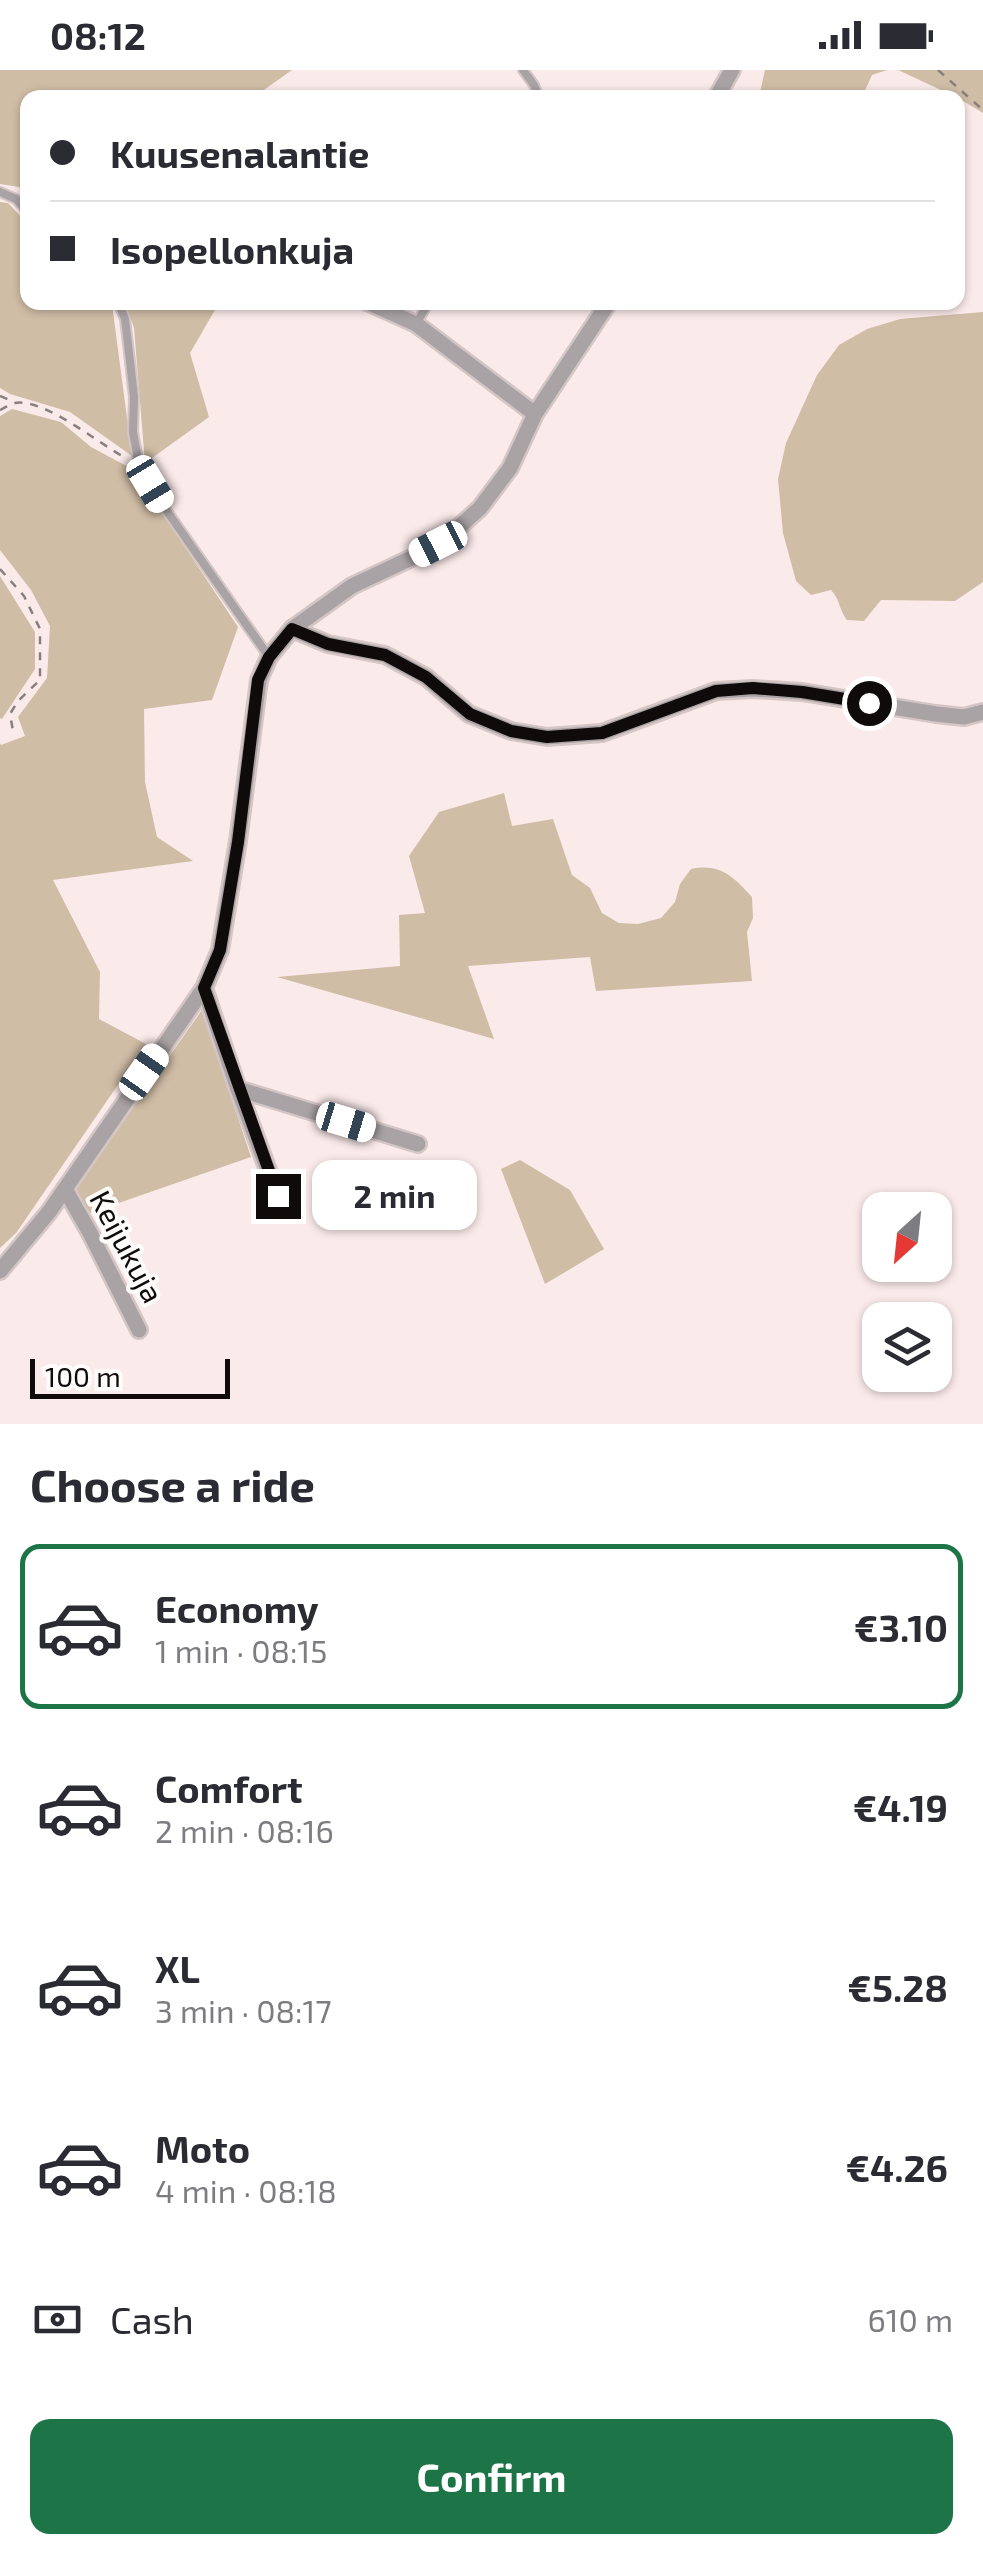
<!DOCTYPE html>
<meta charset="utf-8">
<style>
:root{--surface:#fff;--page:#f2f2f3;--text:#2b2b33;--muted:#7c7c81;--line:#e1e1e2;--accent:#1c7447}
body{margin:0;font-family:"Exo 2",sans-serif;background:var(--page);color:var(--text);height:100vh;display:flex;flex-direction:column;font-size:38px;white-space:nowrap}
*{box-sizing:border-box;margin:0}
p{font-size:32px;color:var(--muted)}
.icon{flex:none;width:55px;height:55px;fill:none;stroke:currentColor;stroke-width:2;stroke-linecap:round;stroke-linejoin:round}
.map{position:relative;height:1354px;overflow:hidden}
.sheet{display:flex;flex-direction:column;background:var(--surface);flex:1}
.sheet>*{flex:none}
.hud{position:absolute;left:20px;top:20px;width:945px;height:220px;border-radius:20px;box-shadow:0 2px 8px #0004;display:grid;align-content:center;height:220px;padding:0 30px;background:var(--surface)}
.needle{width:65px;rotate:207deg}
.fabs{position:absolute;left:862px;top:1122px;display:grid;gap:20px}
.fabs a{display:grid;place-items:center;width:90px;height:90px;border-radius:20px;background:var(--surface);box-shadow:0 2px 8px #0004;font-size:50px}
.scale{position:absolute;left:30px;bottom:25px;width:200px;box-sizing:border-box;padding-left:10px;border:5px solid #100b0b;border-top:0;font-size:28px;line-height:35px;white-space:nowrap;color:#100b0b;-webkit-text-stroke:8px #fefbfb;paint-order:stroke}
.end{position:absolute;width:45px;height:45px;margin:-22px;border:12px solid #100b0b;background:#fff;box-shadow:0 0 0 5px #fff}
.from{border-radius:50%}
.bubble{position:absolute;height:70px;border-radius:20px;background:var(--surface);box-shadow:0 2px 8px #0004;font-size:32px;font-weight:700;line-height:70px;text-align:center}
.car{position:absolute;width:30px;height:60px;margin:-30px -15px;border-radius:12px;box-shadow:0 0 8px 2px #0007;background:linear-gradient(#fff 24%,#345 0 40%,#fff 0 76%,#345 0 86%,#fff 0)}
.hud b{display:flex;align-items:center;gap:35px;height:95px;font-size:38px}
.hud b+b{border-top:2px solid var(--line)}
.hud i{width:25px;height:25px;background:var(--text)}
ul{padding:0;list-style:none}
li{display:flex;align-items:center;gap:30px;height:165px;margin:0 20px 15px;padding:0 10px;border:5px solid transparent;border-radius:20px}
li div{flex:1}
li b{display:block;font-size:38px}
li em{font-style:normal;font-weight:700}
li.selected{border-color:var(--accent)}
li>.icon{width:90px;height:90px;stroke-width:1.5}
h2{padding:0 30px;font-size:45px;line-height:120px}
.pay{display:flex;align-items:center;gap:25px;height:110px;padding:0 30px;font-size:38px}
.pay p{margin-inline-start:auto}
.button{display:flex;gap:20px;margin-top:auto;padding:20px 30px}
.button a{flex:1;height:115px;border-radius:20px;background:var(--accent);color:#fff;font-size:40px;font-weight:700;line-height:115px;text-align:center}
.status{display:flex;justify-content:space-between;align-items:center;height:70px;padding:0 50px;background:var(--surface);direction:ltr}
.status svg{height:28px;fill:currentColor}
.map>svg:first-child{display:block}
.green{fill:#d0bda6}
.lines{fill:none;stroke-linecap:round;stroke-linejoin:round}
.lane-casing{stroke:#d5c6c6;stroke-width:12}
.street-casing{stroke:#d5c6c6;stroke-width:20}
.path{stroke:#8a7f7f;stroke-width:2.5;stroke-dasharray:8 8;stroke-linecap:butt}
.lane{stroke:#aaa3a6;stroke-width:8}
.street{stroke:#aaa3a6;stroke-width:15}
.route{stroke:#100b0b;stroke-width:12}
.labels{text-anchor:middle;stroke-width:8;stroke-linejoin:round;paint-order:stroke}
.street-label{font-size:30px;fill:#100b0b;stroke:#fefbfb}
</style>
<div class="status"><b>08:12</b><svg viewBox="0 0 49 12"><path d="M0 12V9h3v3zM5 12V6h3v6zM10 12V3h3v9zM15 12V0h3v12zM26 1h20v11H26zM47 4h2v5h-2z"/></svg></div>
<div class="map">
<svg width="983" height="1354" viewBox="0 0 983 1354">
<rect width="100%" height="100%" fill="#fbeaea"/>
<!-- green -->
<g class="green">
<path d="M 0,0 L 292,0 L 254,27 L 28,28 L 27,126 L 19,117 L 0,114 Z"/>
<path d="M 765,0 L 887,0 L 872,5 L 862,27 L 759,27 Z"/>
<path d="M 898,0 L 983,0 L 983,43 L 958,28 Z"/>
<path d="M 0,132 L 8,133 L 27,153 L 28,232 L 112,234 L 132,386 L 70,342 L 10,324 L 0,318 Z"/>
<path d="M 125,233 L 219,233 L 190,283 L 209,347 L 145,393 L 134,258 Z"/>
<path d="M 983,242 L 983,512 L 955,531 L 881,530 L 864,551 L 847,550 C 839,540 840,529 831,520 L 811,525 L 796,511 L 783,463 L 778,409 L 786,373 L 817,305 L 839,275 L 867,259 L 900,249 Z"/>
<path d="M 12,339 L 61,352 L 91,377 L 134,400 L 238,557 L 212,630 L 144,639 L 145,712 L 157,767 L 193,791 L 53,810 L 100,902 L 99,949 L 146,974 L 16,1163 L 0,1178 L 0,673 L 1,675 L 25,666 L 18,647 L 47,608 L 50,556 L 31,520 L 0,480 L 0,346 Z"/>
<path d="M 0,506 L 35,562 L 35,599 L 2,649 L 0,648 Z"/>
<path d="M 504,723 L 512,756 L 553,749 L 572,805 L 590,818 L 602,843 L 619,853 L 638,854 L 661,848 L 675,832 L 680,814 L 691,799 C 720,793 733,806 752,827 L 753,848 L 747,862 L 752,911 L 596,921 L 590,887 L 468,896 L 494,969 L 277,907 L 400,896 L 399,845 L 425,843 L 409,786 L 439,742 Z"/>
<path d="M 202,940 L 251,1087 L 90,1143 L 75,1120 Z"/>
<path d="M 520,1090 L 570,1120 L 604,1179 L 545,1214 L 501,1099 Z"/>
</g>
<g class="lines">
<!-- lane casing -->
<g class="lane-casing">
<g id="lane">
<path d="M 523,0 L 534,15 L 539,28"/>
<path d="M 0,122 L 16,129 L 28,142"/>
<path d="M 118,232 L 125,249 L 128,274 L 134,327 L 133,362 L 139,395 L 162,434 L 269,587"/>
<path d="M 416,254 L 429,232"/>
</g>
</g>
<!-- street casing -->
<g class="street-casing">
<g id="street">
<path d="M 716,28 L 732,0"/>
<path d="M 367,232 L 416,254 L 535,344"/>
<path d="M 292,559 L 352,516 L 439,475 L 480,438 L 510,398 L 535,344 L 609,232"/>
<path d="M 204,918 L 238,1019 L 418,1074"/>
<path d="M 238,1019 L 278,1127"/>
<path d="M 65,1119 L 90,1163 L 139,1260"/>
<path d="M 0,1201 L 49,1142 L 204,918 L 220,880 L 238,771 L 259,610 L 269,587 L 292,559 L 328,574 L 385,585 L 426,607 L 469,644 L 511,661 L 547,667 L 602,663 L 716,621 L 753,619 L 802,622 L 936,644 L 964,647 L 983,642"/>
</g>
</g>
<!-- path -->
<g class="path">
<path d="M 938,0 L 983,40"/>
<path d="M 0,326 L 14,332"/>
<path d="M 0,340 C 5,338 9,334 15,333 C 44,328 98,373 124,387"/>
<path d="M 0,499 L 24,526 L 40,559 L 40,610 L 18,631 L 10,644 L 13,661"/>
</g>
<!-- lane -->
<use href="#lane" class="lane"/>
<!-- street -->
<use href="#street" class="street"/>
</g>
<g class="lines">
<!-- route -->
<path class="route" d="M 278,1126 L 204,918 L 220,880 L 238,772 L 258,610 L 269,587 L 292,559 L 328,574 L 385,585 L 426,607 L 470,644 L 511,661 L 547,667 L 602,663 L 716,621 L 753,618 L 802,622 L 869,633"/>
</g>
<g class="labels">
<!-- street labels -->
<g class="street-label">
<text transform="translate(126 1177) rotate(62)" y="10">Keijukuja</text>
</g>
</g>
</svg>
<div class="fabs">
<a><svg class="needle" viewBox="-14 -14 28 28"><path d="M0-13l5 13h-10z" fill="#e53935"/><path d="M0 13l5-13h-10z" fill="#7c7c81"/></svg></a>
<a><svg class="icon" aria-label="layers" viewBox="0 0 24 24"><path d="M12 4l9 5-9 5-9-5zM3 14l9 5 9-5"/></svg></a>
</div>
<div class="scale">100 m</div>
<i class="end from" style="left:869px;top:633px"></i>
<i class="end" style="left:278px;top:1126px"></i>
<div class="bubble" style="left:312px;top:1090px;width:165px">2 min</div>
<i class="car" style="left:150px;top:414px;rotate:149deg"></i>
<i class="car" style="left:438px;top:474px;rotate:243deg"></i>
<i class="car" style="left:144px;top:1002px;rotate:35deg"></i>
<i class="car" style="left:346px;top:1052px;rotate:107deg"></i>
<div class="hud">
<b><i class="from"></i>Kuusenalantie</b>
<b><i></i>Isopellonkuja</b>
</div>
</div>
<section class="sheet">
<h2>Choose a ride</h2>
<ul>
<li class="selected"><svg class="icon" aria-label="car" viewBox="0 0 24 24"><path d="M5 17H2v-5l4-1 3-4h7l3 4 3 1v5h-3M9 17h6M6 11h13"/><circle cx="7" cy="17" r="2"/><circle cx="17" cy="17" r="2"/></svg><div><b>Economy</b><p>1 min · 08:15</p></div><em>€3.10</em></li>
<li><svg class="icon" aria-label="car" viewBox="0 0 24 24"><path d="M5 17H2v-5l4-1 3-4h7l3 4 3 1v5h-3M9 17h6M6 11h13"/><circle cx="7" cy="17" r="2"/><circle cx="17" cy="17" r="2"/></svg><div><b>Comfort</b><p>2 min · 08:16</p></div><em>€4.19</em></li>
<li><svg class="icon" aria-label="car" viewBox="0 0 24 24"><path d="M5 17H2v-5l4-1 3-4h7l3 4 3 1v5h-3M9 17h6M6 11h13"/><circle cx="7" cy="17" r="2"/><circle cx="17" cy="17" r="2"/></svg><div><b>XL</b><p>3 min · 08:17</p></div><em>€5.28</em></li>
<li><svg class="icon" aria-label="car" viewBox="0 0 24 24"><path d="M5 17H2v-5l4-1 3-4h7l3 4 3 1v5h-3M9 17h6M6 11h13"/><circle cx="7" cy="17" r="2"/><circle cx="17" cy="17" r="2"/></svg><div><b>Moto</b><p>4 min · 08:18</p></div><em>€4.26</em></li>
</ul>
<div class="pay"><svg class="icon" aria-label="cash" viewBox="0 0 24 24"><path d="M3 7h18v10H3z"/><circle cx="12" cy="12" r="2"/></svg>Cash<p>610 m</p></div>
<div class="button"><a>Confirm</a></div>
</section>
